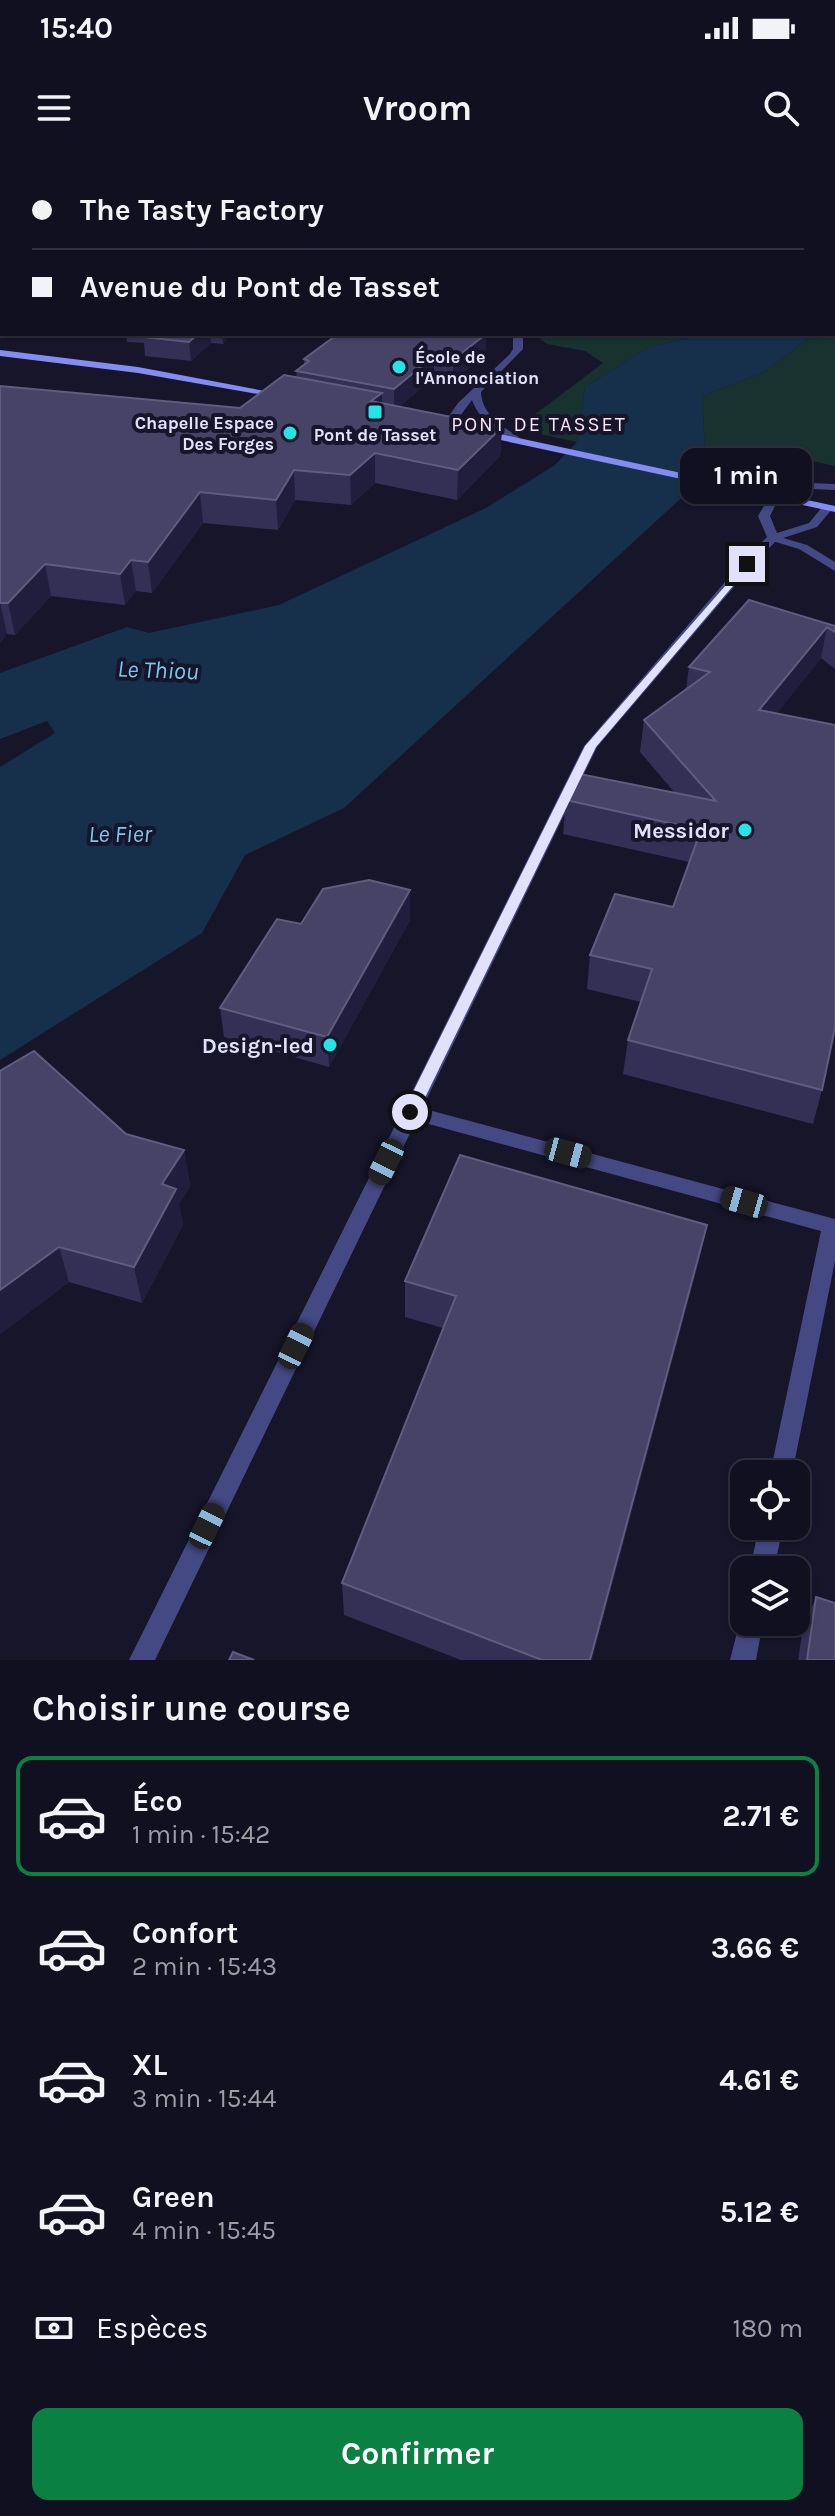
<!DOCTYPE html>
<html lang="fr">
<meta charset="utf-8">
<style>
:root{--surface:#101020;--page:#1e1e2d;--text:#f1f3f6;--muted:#9c9da5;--line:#30303e;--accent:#0b8043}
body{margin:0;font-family:Karla,sans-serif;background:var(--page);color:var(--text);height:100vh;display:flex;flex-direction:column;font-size:30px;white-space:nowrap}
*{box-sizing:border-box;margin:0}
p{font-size:26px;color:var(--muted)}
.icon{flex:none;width:44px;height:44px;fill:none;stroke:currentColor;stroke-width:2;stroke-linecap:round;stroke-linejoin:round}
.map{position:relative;height:1500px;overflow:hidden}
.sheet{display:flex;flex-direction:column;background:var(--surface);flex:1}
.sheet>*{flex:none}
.top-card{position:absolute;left:0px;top:0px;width:836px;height:176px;box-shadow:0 2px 6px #0004,0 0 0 2px var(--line);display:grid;align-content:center;height:176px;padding:0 32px;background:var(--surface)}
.tools{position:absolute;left:730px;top:1300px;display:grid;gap:16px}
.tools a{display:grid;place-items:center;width:80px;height:80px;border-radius:16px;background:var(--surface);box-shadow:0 2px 6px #0004,0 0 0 2px var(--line);font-size:40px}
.end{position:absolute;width:36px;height:36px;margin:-18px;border:10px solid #e1e1fb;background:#111;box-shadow:0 0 0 4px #111}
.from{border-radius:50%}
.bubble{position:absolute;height:56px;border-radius:16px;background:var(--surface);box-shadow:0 2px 6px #0004,0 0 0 2px var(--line);font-size:26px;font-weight:700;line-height:56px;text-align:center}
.car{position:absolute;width:24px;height:48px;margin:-24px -12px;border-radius:10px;box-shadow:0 0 6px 2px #0007;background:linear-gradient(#222 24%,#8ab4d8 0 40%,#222 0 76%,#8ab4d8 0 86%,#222 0)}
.top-card b{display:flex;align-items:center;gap:28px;height:76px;font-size:30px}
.top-card b+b{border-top:2px solid var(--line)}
.top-card i{width:20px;height:20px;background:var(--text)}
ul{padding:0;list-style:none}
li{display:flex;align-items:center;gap:24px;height:120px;margin:0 16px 12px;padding:0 16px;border:4px solid transparent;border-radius:16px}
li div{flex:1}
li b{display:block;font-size:30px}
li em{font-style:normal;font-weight:700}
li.selected{border-color:var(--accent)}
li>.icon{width:72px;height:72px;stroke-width:1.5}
h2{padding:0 32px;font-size:36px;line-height:96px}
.pay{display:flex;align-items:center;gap:20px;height:88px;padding:0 32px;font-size:30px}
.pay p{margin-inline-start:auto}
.action{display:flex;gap:16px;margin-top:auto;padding:16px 32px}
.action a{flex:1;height:92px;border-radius:16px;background:var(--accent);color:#fff;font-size:32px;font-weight:700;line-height:92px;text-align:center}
.status{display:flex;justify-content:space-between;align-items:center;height:56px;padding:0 40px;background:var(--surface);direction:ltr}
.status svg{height:22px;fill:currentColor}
header{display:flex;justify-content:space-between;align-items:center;height:104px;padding:0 32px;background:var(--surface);font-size:36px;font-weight:700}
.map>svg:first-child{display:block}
.green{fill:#18332f}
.water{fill:#16304c}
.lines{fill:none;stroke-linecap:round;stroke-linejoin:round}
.minor{fill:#454983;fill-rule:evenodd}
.tertiary{fill:#454983;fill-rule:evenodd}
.secondary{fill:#838cf0;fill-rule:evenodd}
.wall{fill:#343055}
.shaded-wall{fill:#201d3d}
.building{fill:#474367;stroke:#5f5c7e;stroke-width:2}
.route{fill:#e1e1fb}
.poi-dot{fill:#24e5e4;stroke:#16152a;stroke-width:3}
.labels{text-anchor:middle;stroke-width:8;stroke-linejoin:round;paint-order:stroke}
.far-poi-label{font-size:18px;font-weight:bold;fill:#e1e1fb;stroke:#16152a;text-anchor:start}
.far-neighbourhood-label{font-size:20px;letter-spacing:2px;fill:#fce3f5;stroke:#16152a}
.poi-label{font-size:22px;font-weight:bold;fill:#e1e1fb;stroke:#16152a;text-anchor:end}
.water-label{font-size:24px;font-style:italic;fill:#7bc6ef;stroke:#16152a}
</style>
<div class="status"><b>15:40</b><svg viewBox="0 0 49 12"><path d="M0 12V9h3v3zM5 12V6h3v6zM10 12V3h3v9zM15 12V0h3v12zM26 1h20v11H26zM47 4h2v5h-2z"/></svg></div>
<header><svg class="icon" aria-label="menu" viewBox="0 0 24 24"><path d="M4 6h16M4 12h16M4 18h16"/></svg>Vroom<svg class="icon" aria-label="search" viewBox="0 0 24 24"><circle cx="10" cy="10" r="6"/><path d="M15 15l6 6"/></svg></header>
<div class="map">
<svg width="835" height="1500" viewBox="0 0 835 1500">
<rect width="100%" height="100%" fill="#16152a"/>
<!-- green -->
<g class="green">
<path d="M 835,166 L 835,306 L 803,299 L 706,306 L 702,236 L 764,212 L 815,174 L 834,174 Z"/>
<path d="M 534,174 L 705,174 L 649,187 L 585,227 L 577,282 L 531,272 L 534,255 L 603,203 L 585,191 L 547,184 Z"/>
</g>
<!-- water -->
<path class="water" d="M 705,174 L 815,174 L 764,212 L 702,236 L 706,306 L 691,329 L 344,648 L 245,695 L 202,773 L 0,900 L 0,607 L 55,573 L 47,561 L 0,579 L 0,513 L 127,467 L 149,473 L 279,445 L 486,348 L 555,305 L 577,282 L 585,227 L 649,187 Z"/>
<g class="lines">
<!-- minor -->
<g class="minor">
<rect x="0" y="33" width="2" height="4"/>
<path d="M 2,159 L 2,165 L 0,166 L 0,160 Z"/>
<path d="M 786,322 L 835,324 L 835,330 L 789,328 L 779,338 L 771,338 L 771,334 Z"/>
<path d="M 773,375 L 807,385 L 835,402 L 835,411 L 799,389 L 769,380 L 769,376 Z"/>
<path d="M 410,945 L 835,1059 L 835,1101 L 792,1314 L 770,1314 L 821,1071 L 403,957 L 401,952 L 403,947 Z"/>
<path d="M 759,1366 L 783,1366 L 774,1410 L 750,1410 Z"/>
<path d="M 742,1453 L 744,1462 L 763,1462 L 756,1500 L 730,1500 Z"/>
</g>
<!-- tertiary -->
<g class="tertiary">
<path d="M 513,174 L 523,174 L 523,189 L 481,232 C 482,255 502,266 520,278 L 520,282 C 501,283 478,257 472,240 L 451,268 L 443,268 L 442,266 L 458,243 L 510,194 L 513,189 Z"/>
<path d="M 771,334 L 780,336 L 770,356 L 777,373 L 809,363 L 823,346 L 833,348 L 817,367 L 777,380 L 751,407 L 597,587 L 155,1500 L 129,1500 L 584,586 L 743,401 L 767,377 L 758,356 Z"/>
</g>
<!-- secondary -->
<g class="secondary">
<path d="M 0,190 L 138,207 L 286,235 L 281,238 L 138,213 L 0,196 Z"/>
<path d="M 481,270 L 835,346 L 835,352 L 477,275 L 476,273 Z"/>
</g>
</g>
<!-- wall -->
<g class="wall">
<path d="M 606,0 L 835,0 L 835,14 L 834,2 L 608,2 Z"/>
<path d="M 0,58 L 2,59 L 2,137 L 0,137 Z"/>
<path d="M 126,174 L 230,174 L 223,184 L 211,183 L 191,201 L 145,196 L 144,183 L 127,182 Z"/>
<path d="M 486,174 L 485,195 L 453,221 L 434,217 L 399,247 L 502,267 L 500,296 L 457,340 L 375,323 L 351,345 L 295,340 L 278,370 L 203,363 L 152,433 L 136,431 L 125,445 L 51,436 L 15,475 L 7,474 L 0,483 L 0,226 L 240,248 L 297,218 L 296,211 L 304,205 L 304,199 Z"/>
<path d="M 749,440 L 835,466 L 835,509 L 821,498 L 776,554 L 822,930 L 813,964 L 623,914 L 628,880 L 641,842 L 587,829 L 590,795 L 673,747 L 689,702 L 563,674 L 566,640 L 675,633 L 640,592 L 644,560 L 686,529 L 689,507 Z"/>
<path d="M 410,760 L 329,907 L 224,877 L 220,848 L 301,764 Z"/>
<path d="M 126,974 L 184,990 L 190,1026 L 179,1044 L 183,1065 L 142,1143 L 69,1122 L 0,1174 Z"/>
<path d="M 707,1065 L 699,1100 L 592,1500 L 461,1500 L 344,1455 L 342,1423 L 443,1168 L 405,1157 L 405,1121 Z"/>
<path d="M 816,1437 L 835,1500 L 798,1500 L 803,1468 Z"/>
</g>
<!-- shaded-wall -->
<g class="shaded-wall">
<path d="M 517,0 L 542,0 L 532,2 L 514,2 Z"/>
<path d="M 643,0 L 718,0 L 718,2 L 630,2 Z"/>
<path d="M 198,174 L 210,174 L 211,183 L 191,201 L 189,182 Z"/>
<path d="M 222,174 L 230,174 L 223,184 Z"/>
<path d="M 486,174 L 485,195 L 453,221 L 453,200 Z"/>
<path d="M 434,196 L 434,217 L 394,251 L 394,229 Z"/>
<path d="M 382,233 L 382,261 L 371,241 Z"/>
<path d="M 502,267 L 500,296 L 457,340 L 458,310 Z"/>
<path d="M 375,293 L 375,323 L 351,345 L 350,315 Z"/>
<path d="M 294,310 L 295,340 L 278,370 L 276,340 Z"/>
<path d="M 200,332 L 203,363 L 152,433 L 148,402 Z"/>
<path d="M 131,400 L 136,431 L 125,445 L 120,414 Z"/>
<path d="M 45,404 L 51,436 L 15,475 L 8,443 Z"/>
<path d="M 0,442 L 7,474 L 0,483 Z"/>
<path d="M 827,467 L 821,498 L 753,583 L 759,550 Z"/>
<path d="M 410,730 L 410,760 L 329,907 L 327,877 Z"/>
<path d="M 184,990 L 190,1026 L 179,1044 L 183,1065 L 142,1143 L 134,1107 L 162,1024 Z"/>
<path d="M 707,1065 L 699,1100 L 592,1500 L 590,1500 Z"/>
<path d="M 59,1087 L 69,1122 L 0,1174 L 0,1130 Z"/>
</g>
<!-- building -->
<g class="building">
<path d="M 273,0 L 369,0 L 368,2 L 273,2 Z"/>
<path d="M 436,0 L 517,0 L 514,2 L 438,2 Z"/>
<rect x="0" y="65" width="2" height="32"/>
<rect x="0" y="105" width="2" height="21"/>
<path d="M 146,174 L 198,174 L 189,182 L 143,177 Z"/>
<path d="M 338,174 L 486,174 L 453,200 L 434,196 L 394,229 L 296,211 L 309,201 L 304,199 Z"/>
<path d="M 284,215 L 382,233 L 371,241 L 502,267 L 458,310 L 375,293 L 350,315 L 294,310 L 276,340 L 200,332 L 148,402 L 131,400 L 120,414 L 45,404 L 8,443 L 0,443 L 0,226 L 240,248 Z"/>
<path d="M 749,440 L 835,466 L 835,472 L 827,467 L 759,550 L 835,565 L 835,868 L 822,930 L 628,880 L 652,809 L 590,795 L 615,734 L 673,747 L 701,670 L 566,640 L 569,624 L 575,613 L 716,641 L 644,560 L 710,512 L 689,507 Z"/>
<path d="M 369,720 L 410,730 L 327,877 L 220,848 L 277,759 L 301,764 L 323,729 Z"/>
<path d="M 34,891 L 126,974 L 184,990 L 162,1024 L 176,1029 L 134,1107 L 59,1087 L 0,1130 L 0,911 Z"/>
<path d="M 460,995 L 707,1065 L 590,1500 L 542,1500 L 342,1423 L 456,1136 L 405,1121 Z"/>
<path d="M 816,1437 L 835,1443 L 835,1500 L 807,1500 Z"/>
<path d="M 233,1492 L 254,1500 L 229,1500 Z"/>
</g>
<!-- route -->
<path class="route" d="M 747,401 L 750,406 L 596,587 L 418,952 L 415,956 L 405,956 L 403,952 L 585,586 Z"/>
<!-- markers -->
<g class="poi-dot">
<circle cx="399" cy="207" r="8"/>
<rect x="367" y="244" width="16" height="16" rx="4"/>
<circle cx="290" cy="273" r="8"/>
<circle cx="745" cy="670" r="8"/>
<circle cx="330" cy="885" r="8"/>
</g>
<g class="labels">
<!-- far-poi labels -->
<g class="far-poi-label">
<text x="415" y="203">École de<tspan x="415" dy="21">l'Annonciation</tspan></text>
<text x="274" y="269" text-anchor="end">Chapelle Espace<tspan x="274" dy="21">Des Forges</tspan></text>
<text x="375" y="281" text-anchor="middle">Pont de Tasset</text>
</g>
<!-- far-neighbourhood labels -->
<g class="far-neighbourhood-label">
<text x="539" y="271">PONT DE TASSET</text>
</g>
<!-- poi labels -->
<g class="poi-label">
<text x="729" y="678">Messidor</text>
<text x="314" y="893">Design-led</text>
</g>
<!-- water labels -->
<g class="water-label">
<text transform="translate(158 510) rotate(2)" y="8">Le Thiou</text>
<text x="120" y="682">Le Fier</text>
</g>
</g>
</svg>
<div class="tools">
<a><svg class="icon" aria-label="locate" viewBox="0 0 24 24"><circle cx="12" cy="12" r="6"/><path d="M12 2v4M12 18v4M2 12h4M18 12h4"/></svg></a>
<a><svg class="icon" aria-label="layers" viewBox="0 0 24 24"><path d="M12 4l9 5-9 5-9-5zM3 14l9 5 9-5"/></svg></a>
</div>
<i class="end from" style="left:410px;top:952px"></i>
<i class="end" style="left:747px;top:404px"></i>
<div class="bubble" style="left:680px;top:288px;width:132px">1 min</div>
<i class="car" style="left:568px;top:993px;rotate:105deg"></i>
<i class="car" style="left:386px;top:1002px;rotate:206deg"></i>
<i class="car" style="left:744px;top:1042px;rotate:286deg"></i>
<i class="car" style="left:296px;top:1186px;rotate:26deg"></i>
<i class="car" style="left:207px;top:1366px;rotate:26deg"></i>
<div class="top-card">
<b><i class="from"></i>The Tasty Factory</b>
<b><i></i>Avenue du Pont de Tasset</b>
</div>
</div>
<section class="sheet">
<h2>Choisir une course</h2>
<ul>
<li class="selected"><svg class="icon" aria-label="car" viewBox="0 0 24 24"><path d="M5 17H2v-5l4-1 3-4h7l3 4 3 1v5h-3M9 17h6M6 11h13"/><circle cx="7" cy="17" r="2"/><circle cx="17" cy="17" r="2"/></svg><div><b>Éco</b><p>1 min · 15:42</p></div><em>2.71 €</em></li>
<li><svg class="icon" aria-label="car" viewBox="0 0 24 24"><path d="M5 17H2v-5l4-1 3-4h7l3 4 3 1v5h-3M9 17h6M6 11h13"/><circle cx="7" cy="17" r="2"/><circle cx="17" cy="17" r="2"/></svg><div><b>Confort</b><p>2 min · 15:43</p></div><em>3.66 €</em></li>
<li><svg class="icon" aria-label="car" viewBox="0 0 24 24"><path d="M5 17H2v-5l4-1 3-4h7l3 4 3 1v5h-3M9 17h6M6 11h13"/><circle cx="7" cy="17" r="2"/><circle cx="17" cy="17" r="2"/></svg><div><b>XL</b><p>3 min · 15:44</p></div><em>4.61 €</em></li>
<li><svg class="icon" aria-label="car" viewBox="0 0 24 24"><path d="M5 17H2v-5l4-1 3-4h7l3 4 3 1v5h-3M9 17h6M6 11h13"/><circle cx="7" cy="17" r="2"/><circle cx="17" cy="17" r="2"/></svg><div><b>Green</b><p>4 min · 15:45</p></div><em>5.12 €</em></li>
</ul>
<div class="pay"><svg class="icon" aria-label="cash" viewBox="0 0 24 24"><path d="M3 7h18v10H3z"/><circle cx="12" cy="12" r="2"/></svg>Espèces<p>180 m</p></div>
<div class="action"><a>Confirmer</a></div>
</section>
